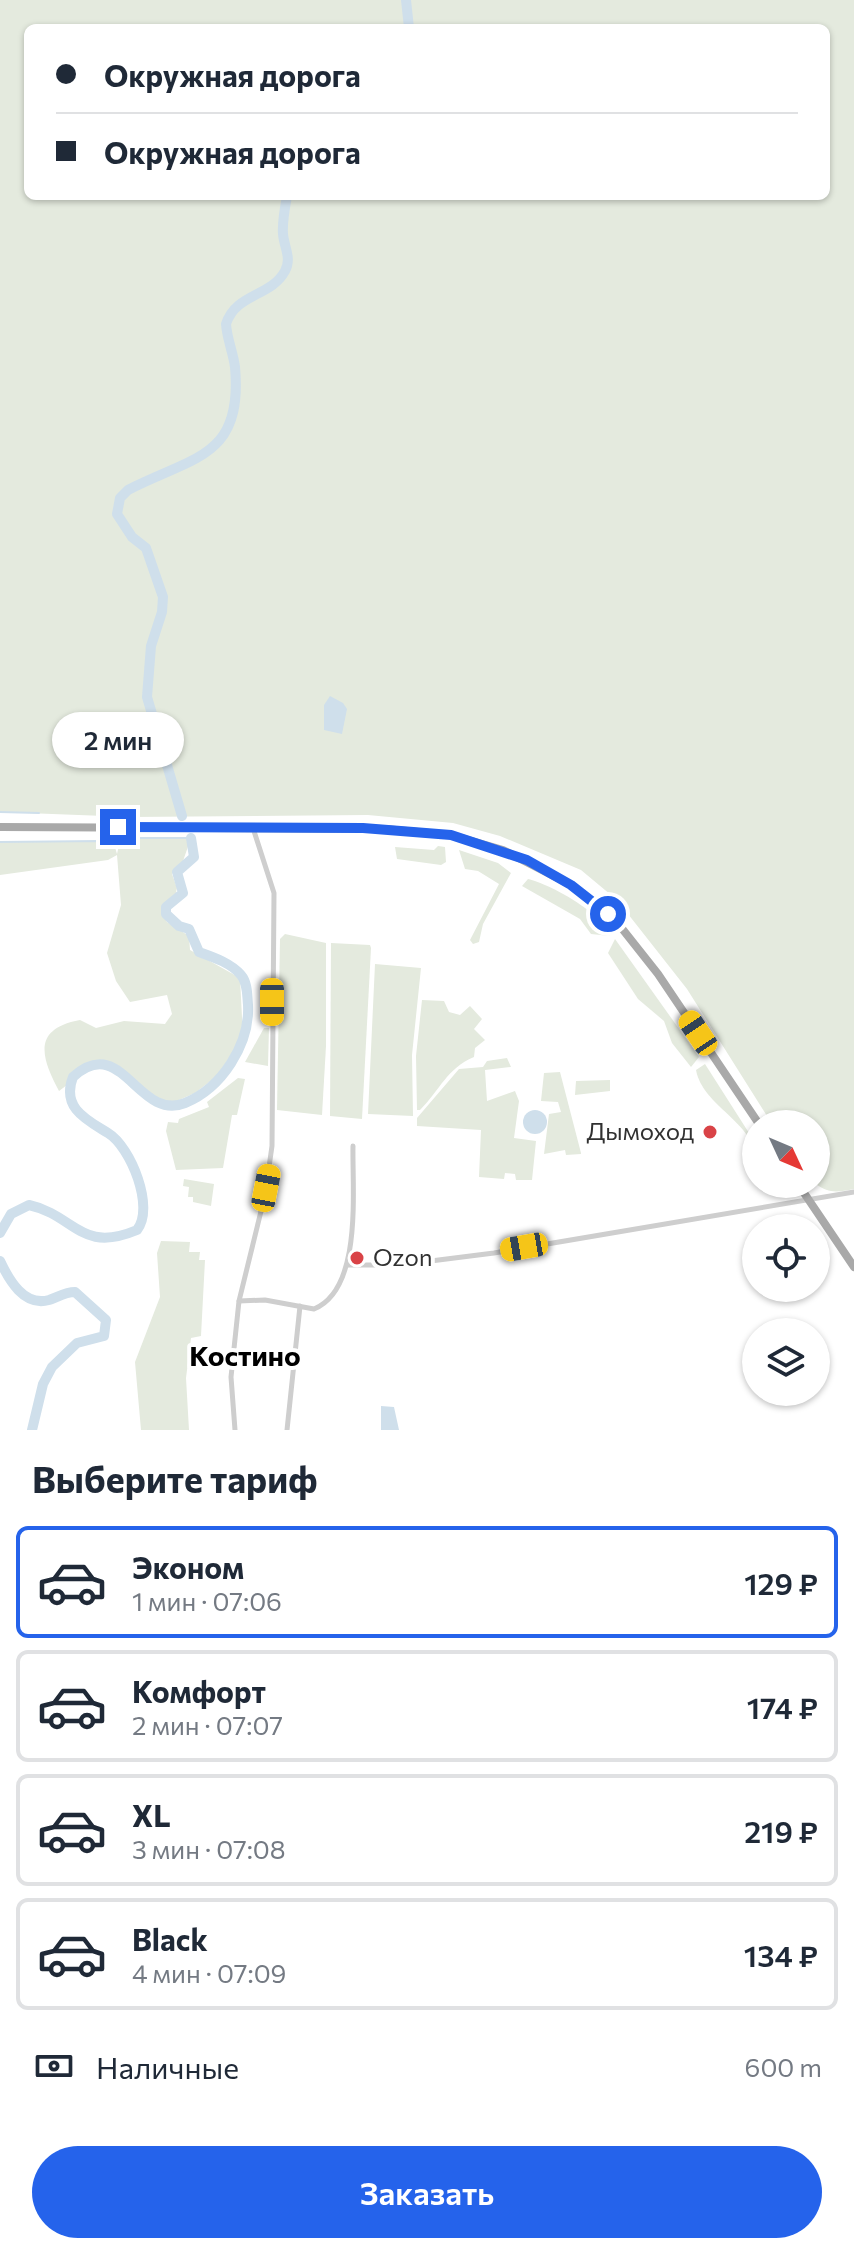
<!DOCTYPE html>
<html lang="ru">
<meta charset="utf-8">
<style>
:root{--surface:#fff;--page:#f2f2f3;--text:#1f2937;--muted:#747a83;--line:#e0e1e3;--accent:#2563eb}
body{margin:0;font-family:Commissioner,sans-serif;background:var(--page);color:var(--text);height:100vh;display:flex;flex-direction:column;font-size:30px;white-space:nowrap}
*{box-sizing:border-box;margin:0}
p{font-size:26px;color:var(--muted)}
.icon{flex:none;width:44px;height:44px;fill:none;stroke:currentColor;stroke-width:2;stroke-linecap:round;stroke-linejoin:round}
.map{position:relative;height:1430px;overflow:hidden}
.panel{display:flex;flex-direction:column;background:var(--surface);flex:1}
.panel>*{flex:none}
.guide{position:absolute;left:24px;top:24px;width:806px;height:176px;border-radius:12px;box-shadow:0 2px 6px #0004;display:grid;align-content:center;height:176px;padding:0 32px;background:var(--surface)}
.needle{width:52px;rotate:134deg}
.tools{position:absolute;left:742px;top:1110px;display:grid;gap:16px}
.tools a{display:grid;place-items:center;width:88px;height:88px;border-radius:50%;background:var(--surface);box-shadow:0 2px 6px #0004;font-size:40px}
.end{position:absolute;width:36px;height:36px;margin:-18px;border:10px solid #2563eb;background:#fff;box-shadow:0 0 0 4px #fff}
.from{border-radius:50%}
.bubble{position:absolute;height:56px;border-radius:28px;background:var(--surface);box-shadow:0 2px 6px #0004;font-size:26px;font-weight:600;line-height:56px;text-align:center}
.car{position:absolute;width:24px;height:48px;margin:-24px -12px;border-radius:10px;box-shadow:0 0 6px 2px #0007;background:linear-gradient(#f5c518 24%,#345 0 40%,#f5c518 0 76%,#345 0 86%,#f5c518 0)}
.guide b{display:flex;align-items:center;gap:28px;height:76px;font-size:30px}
.guide b+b{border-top:2px solid var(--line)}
.guide i{width:20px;height:20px;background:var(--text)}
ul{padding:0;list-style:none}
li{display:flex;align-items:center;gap:24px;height:112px;margin:0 16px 12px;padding:0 16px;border:4px solid var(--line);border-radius:12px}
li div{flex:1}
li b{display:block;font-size:30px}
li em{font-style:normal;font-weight:600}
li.on{border-color:var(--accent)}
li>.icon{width:72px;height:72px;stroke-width:1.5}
h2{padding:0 32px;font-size:36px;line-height:96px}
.pay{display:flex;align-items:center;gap:20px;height:88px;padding:0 32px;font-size:30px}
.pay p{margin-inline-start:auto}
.primary-button{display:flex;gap:16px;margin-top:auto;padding:16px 32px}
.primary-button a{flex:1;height:92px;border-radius:48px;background:var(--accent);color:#fff;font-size:32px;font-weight:600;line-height:92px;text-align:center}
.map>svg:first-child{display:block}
.green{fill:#e4eade;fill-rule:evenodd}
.water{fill:#cfdfeb}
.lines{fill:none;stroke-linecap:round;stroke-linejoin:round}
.stream{stroke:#cfdfeb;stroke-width:2}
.river{stroke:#cfdfeb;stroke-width:10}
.minor{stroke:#cecece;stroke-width:5}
.primary{stroke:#a9a9a9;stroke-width:8}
.route{stroke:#2563eb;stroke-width:10}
.poi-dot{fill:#d94347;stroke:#fff;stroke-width:3}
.labels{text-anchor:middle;stroke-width:8;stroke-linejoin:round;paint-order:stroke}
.poi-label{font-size:24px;fill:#313131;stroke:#fff;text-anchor:end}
.quarter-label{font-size:28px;font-weight:bold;fill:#000;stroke:#fff}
</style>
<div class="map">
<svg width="854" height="1430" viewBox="0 0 854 1430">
<rect width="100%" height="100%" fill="#fff"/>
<!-- green -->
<g class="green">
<path d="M 0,0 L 854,0 L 854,1189 C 838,1192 829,1194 816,1184 L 816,1124 L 772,1124 L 687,989 L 617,900 L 581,870 L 500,836 L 453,823 L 368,815 L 131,817 L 0,812 ZM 28,28 L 826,28 L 826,196 L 28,196 Z"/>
<path d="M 128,838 L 191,838 L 183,861 L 172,874 L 177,888 L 175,897 L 164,905 L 161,911 L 167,922 L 189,936 L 190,950 L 240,978 L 243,1037 L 217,1076 L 195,1093 L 172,1103 L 152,1100 C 131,1073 106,1049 72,1073 L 67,1085 L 59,1091 C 41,1057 32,1029 80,1020 L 96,1028 L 124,1021 L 165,1024 L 172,1014 L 167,995 L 130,1002 L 116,981 L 107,953 L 121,905 L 117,855 L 108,860 L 0,875 L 0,842 L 110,842 L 114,844 L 117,854 L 119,845 Z"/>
<path d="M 438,846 L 445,847 L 446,862 L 441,865 L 397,859 L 395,847 L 434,850 Z"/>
<path d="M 459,850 L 498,863 L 511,873 L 483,924 L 479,942 L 473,944 L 470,940 L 499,884 L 478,871 L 465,869 Z"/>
<path d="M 528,879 C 550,884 603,913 610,936 L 591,934 L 580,919 L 522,886 Z"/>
<path d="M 285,934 L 326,943 L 326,1046 L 322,1115 L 277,1110 L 280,939 Z"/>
<path d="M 615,939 L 699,1057 L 691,1067 L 672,1043 L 664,1021 L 638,999 L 608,953 Z"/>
<path d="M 331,943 L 370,945 L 371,948 L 362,1119 L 330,1116 Z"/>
<path d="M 375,964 L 421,968 L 412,1055 L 413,1116 L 368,1114 Z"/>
<path d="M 422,1000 L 444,1001 L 449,1012 L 460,1015 L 470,1006 L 482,1019 L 474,1029 L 485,1040 L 475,1048 L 474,1057 C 446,1069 441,1089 420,1110 L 417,1110 L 416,1056 Z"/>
<path d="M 264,1028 L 269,1028 L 268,1066 L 245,1062 Z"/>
<path d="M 507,1058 L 511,1067 L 485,1070 L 487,1101 L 515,1091 L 519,1101 L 514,1138 L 536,1141 L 532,1180 L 516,1180 L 515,1174 L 505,1173 L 504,1179 L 479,1177 L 481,1130 L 417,1126 L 417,1118 L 459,1069 L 483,1067 L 487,1061 Z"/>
<path d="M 705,1064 L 756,1144 L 756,1160 C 754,1121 703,1107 696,1070 Z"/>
<path d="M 560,1072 L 581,1153 L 581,1154 L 566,1155 L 565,1150 L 544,1154 L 549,1114 L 561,1112 L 558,1102 L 541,1101 L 544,1073 Z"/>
<path d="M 238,1078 L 245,1079 L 237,1115 L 232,1115 L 223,1168 L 176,1170 L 166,1131 L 168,1122 L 178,1123 L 179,1119 L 209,1107 L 207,1102 Z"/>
<path d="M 610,1080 L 610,1091 L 575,1095 L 576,1081 Z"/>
<path d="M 184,1179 L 214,1184 L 211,1206 L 193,1202 L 193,1197 L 188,1197 L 189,1187 L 183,1186 Z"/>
<path d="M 161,1241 L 190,1242 L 189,1252 L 200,1252 L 199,1260 L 205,1260 L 201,1336 L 191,1338 L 186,1378 L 189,1430 L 141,1430 L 135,1362 L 160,1297 L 157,1253 Z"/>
</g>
<!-- water -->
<g class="water">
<path d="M 330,696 L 343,703 L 347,709 L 342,734 L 324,730 L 324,705 Z"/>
<circle cx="535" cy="1122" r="12"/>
<path d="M 381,1406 L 394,1407 L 399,1430 L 381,1430 Z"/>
</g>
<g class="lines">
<!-- stream -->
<g class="stream">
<path d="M 0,812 L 39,813"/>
<path d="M 0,842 L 99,841 L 122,846 L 128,838 L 191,838"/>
</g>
<!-- river -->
<g class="river">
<path d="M 406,0 L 409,28"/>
<path d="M 182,816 L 147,697 L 151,646 L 162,612 L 163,597 L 146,548 L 132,537 L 117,514 L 120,498 L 128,490 C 194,456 243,458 235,367 C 233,352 227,339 226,324 C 236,293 271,297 285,271 C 292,258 284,247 283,234 C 282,223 285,207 287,196"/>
<path d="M 0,1233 L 11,1214 L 29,1205 C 75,1215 80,1254 137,1230 C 155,1208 131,1147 108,1133 C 87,1120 61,1108 73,1077 C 122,1032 138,1122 185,1103 C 222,1088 250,1044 248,1005 C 247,996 248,983 241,975 C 231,963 213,957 199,952 L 189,929 L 179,926 L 166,914 L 166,907 L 183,893 L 177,872 L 194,857 L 191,838"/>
<path d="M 0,1261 C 9,1280 24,1307 49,1300 C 58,1297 65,1292 75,1292 L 106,1320 L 104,1336 L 77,1343 L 52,1367 L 43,1384 L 32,1430"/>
</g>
<!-- minor -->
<g class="minor">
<path d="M 347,1265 L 399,1265 L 494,1253 L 854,1192"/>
<path d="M 239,1301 L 265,1300 L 314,1309 C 363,1289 352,1189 353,1146"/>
<path d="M 235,1430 L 231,1377 L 239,1301 L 265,1195 L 272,1146 L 274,893 L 253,828"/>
<path d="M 287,1430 L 300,1306"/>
</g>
<!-- primary -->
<g class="primary">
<path d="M 0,827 L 385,829 L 451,835 L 503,850 L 571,885 L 620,926 L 658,974 L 759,1124"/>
<path d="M 798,1184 L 854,1267"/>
</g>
</g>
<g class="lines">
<!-- route -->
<path class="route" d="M 118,827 L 363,828 L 451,835 L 527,860 L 571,885 L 608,914"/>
</g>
<!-- markers -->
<g class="poi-dot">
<circle cx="710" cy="1132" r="8"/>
<circle cx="357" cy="1258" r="8"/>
</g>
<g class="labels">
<!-- poi labels -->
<g class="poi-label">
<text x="694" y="1140">Дымоход</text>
<text x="373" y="1266" text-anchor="start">Ozon</text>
</g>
<!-- quarter labels -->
<g class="quarter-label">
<text x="245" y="1366">Костино</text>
</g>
</g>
</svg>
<div class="tools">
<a><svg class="needle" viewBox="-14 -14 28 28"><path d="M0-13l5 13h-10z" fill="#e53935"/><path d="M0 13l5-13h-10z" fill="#747a83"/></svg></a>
<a><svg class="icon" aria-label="locate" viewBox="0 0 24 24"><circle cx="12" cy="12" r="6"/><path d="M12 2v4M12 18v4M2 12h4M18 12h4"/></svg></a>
<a><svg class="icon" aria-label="layers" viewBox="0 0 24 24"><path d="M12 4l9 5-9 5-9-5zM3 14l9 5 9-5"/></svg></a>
</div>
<i class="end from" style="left:608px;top:914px"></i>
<i class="end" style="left:118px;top:827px"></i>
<div class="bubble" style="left:52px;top:712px;width:132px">2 мин</div>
<i class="car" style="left:272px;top:1002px;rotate:180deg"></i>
<i class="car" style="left:698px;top:1033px;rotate:326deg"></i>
<i class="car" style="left:266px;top:1188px;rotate:11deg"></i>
<i class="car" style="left:524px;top:1247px;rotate:260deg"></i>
<div class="guide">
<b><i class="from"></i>Окружная дорога</b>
<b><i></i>Окружная дорога</b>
</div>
</div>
<section class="panel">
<h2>Выберите тариф</h2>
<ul>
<li class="on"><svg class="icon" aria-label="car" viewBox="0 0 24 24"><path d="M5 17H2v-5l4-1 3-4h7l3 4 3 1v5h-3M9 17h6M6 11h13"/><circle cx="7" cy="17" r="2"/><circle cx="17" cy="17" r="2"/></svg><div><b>Эконом</b><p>1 мин · 07:06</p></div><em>129 ₽</em></li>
<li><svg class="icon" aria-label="car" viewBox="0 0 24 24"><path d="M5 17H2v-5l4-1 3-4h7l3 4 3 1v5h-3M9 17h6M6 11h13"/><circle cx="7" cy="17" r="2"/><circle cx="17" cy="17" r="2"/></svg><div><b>Комфорт</b><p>2 мин · 07:07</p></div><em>174 ₽</em></li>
<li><svg class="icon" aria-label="car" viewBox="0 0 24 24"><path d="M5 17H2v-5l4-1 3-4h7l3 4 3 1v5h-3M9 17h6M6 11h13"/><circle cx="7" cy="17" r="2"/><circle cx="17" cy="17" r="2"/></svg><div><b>XL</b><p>3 мин · 07:08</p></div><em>219 ₽</em></li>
<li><svg class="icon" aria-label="car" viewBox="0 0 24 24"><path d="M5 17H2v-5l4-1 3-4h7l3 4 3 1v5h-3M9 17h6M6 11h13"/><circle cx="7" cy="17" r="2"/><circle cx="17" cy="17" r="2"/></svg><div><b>Black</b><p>4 мин · 07:09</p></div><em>134 ₽</em></li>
</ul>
<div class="pay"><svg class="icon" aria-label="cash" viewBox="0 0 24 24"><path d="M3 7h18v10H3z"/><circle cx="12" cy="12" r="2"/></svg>Наличные<p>600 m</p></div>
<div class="primary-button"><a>Заказать</a></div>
</section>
